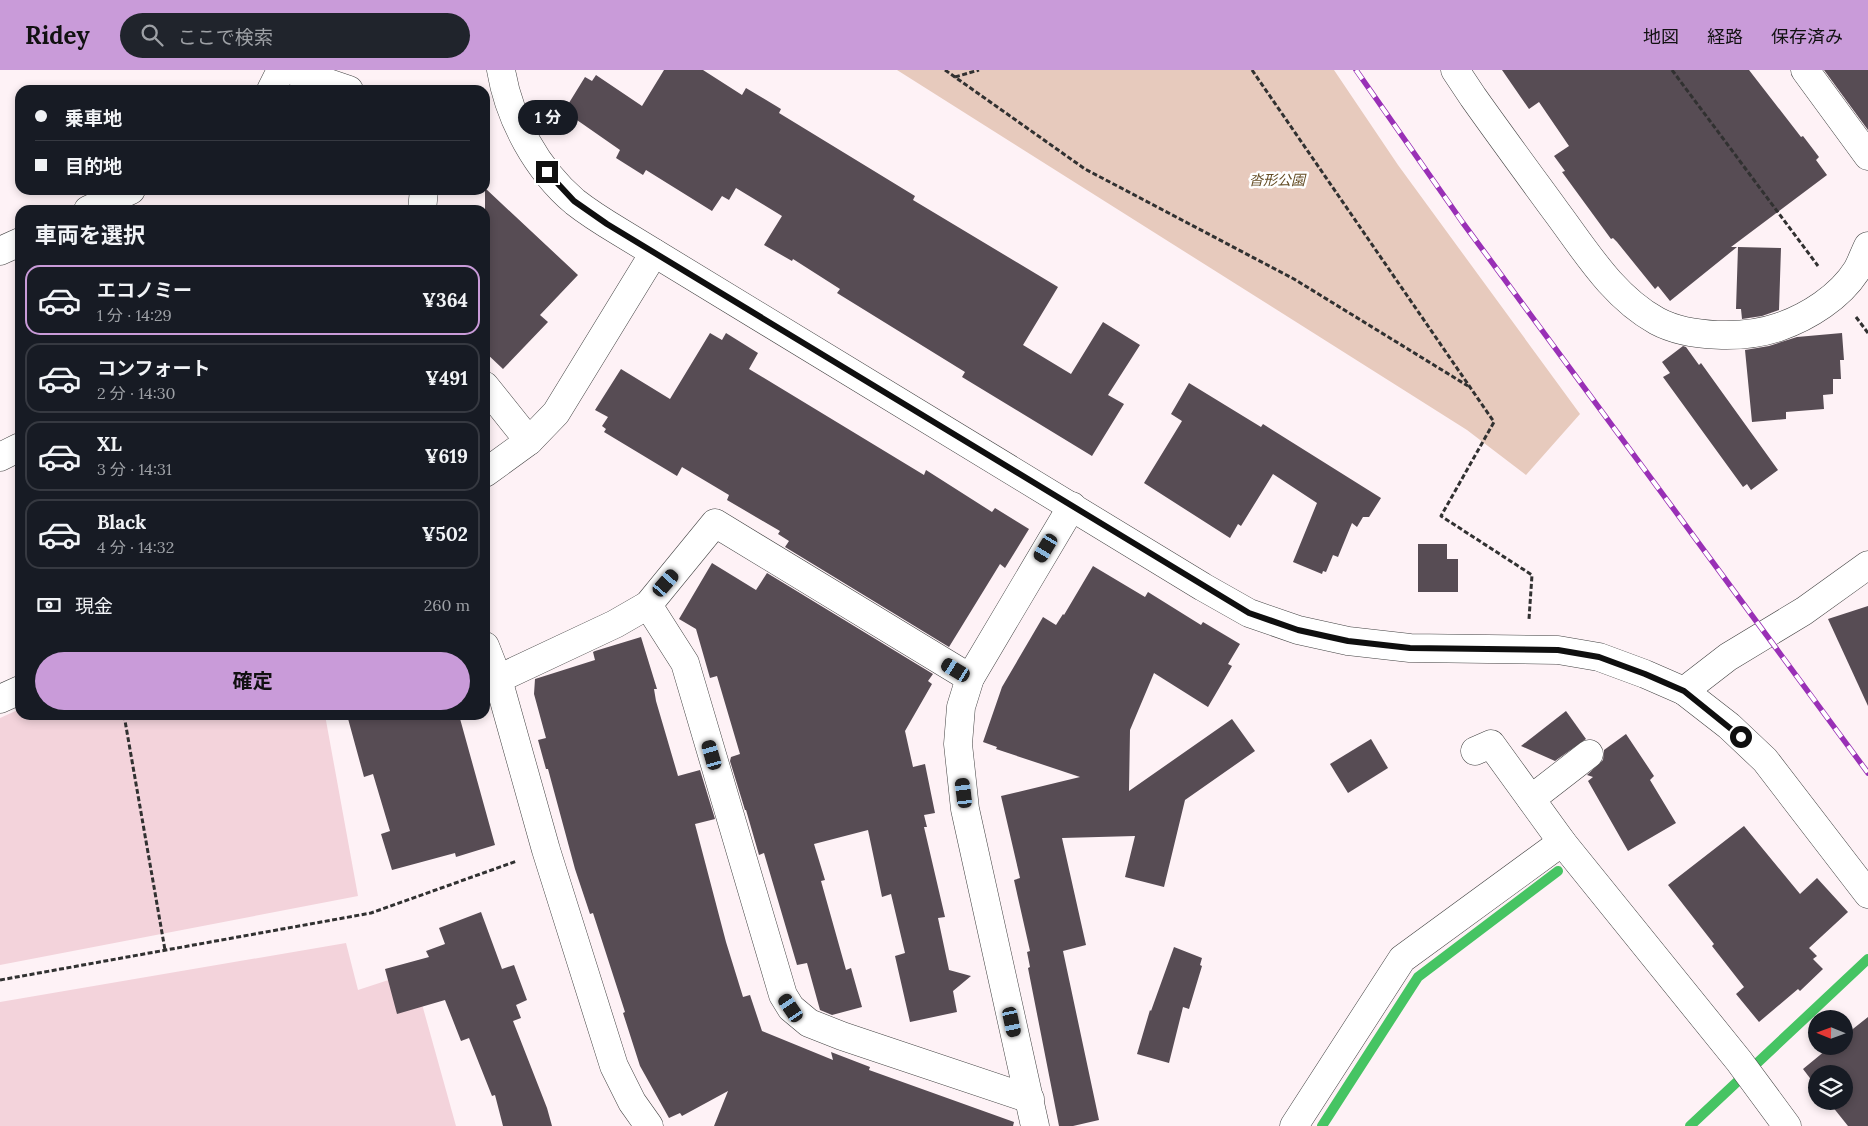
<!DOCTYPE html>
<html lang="ja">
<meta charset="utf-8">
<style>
:root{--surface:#171b24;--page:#20242c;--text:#f1f3f6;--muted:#9ea1a6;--line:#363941;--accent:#c99bd9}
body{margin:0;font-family:Lora,"Noto Sans JP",serif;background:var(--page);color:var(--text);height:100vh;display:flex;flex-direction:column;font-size:19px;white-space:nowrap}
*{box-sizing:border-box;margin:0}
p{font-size:16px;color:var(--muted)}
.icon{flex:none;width:28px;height:28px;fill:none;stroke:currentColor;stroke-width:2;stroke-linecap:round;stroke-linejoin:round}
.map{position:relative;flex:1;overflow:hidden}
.side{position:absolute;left:15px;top:135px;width:475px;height:515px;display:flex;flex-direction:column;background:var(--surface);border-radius:15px;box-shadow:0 2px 8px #0003}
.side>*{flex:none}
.hud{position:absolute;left:15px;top:15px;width:475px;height:110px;border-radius:15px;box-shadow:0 2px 8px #0003;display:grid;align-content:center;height:110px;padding:0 20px;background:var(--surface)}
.needle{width:32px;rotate:271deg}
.tools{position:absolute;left:1808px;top:940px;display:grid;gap:10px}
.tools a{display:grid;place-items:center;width:45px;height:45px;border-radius:50%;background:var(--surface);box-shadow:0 2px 8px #0003;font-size:25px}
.end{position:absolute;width:22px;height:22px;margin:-11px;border:6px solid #0f0f0f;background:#fff;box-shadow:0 0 0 2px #fff}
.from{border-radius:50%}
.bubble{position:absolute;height:35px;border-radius:18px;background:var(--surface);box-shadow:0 2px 8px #0003;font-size:16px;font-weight:700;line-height:35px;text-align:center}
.car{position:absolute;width:15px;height:30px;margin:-15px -8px;border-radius:6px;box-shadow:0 0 4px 1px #0007;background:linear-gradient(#222 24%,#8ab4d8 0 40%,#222 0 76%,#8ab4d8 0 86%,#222 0)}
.hud b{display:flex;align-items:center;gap:18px;height:48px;font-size:19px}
.hud b+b{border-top:1px solid var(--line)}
.hud i{width:12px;height:12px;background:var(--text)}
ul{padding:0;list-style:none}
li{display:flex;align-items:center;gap:15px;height:70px;margin:0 10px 8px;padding:0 10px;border:2px solid var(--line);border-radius:15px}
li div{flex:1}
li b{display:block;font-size:19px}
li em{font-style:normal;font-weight:700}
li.current{border-color:var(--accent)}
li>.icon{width:45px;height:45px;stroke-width:1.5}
h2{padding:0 20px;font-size:22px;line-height:60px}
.pay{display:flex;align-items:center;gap:12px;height:55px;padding:0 20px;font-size:19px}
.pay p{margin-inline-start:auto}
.action{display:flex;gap:10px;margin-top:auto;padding:10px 20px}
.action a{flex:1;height:58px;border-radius:30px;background:var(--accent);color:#111;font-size:20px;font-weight:700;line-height:58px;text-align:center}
header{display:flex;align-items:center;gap:30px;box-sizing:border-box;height:70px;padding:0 25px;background:var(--accent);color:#111}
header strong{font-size:24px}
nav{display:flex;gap:28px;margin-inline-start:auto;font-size:18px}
.search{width:350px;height:45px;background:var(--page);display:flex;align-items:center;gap:12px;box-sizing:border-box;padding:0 18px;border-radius:28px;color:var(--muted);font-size:19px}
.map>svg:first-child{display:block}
.farmland{fill:#f3d3db}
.green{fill:#e7cabd}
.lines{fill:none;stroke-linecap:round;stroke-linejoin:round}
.stream{stroke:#46c463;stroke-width:10}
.building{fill:#574c54}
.street-casing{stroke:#424242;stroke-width:29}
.path{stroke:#313131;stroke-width:3;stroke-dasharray:5 2.5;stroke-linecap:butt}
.street{stroke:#fff;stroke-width:28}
.rail-casing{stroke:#9930b6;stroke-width:5.5}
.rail{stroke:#fff;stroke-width:4;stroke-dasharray:11;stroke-linecap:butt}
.route{stroke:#0f0f0f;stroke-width:6}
.labels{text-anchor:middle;stroke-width:5;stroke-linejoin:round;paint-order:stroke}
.park-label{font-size:14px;font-style:italic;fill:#634b23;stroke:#fff}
</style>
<header>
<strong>Ridey</strong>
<div class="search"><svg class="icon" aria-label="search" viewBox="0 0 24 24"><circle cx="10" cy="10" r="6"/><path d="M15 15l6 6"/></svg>ここで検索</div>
<nav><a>地図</a><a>経路</a><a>保存済み</a></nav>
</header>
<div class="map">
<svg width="1868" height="1056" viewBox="0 0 1868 1056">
<rect width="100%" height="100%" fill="#fef2f6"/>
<!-- farmland -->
<g class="farmland">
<path d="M 20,639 L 20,645 L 325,645 L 358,826 L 0,895 L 0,648 Z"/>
<path d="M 346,873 L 358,920 L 413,902 L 456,1056 L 0,1056 L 0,932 Z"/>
</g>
<!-- green -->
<path class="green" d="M 897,0 L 1334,0 L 1398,95 L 1580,344 L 1526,405 L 1467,360 Z"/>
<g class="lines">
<!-- stream -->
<g class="stream">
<path d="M 1322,1056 L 1418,907 L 1558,801"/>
<path d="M 1690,1056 L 1868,889"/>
</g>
</g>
<!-- building -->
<g class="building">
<path d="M 664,0 L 703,0 L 742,25 L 746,18 L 781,39 L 779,43 L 915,126 L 913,130 L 1058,217 L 1023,275 L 1071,304 L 1103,252 L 1140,275 L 1108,325 L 1124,334 L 1092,386 L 962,307 L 965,302 L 837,223 L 840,219 L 793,189 L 792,191 L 764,175 L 782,146 L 736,118 L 729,130 L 722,126 L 712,141 L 646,100 L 643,105 L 616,88 L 620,80 L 564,41 L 585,7 L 592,11 L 596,5 L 642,36 Z"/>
<path d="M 1502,0 L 1749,0 L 1801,67 L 1803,66 L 1819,87 L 1816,90 L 1827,105 L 1731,177 L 1737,177 L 1670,231 L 1658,216 L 1655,219 L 1617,172 L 1613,168 L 1611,169 L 1562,102 L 1565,101 L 1554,86 L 1569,76 L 1539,32 L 1529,39 Z"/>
<path d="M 1824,0 L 1868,0 L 1868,60 Z"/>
<path d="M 485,118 L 578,205 L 540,245 L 548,252 L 503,299 L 485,282 Z"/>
<path d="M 1738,177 L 1781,178 L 1779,240 L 1762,246 L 1742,249 L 1741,239 L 1736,239 Z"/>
<path d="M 710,263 L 722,270 L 726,263 L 758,283 L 749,299 L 924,405 L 926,400 L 992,442 L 995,438 L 1029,459 L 1005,498 L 1000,494 L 949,577 L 785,477 L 789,471 L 778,464 L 780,461 L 727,430 L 729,425 L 682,397 L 677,406 L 604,362 L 606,359 L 602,356 L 608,347 L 595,340 L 621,299 L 670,329 Z"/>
<path d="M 1842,263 L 1844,290 L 1840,290 L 1841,309 L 1833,309 L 1833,324 L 1823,325 L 1824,339 L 1786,342 L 1786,349 L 1752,352 L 1745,280 L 1769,276 L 1797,267 Z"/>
<path d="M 1683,276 L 1686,277 L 1699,295 L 1701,293 L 1778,400 L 1751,420 L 1747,414 L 1743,417 L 1663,307 L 1670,303 L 1662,292 Z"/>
<path d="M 1189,313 L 1261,357 L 1263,354 L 1381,428 L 1369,447 L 1363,447 L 1357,457 L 1352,453 L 1338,487 L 1333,485 L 1326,502 L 1323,501 L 1322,504 L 1293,492 L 1317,433 L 1273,404 L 1241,456 L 1238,454 L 1230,468 L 1144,413 L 1182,351 L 1171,344 Z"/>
<path d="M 1418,474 L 1447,474 L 1447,489 L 1458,489 L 1458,522 L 1418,522 Z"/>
<path d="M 712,493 L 756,520 L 767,503 L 933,604 L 928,611 L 932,614 L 905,661 L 913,697 L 925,694 L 935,743 L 924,745 L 927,757 L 924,757 L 945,847 L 938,848 L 949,900 L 971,906 L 953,921 L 957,942 L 910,952 L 895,886 L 905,883 L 891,824 L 882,827 L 868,760 L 814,774 L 825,810 L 821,811 L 846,900 L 851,898 L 862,937 L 832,945 L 820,940 L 807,893 L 797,895 L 764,783 L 759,785 L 746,740 L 745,740 L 730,691 L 731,687 L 740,684 L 717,606 L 710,608 L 696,559 L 679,549 Z"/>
<path d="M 1093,496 L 1145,527 L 1148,522 L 1201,555 L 1203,552 L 1240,574 L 1228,594 L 1232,596 L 1208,637 L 1154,603 L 1130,660 L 1129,721 L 1232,649 L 1255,681 L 1185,730 L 1164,817 L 1125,807 L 1135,766 L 1062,768 L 1086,875 L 1063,881 L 1099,1050 L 1073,1056 L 1059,1056 L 1028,898 L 1030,897 L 1027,882 L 1030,881 L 1014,810 L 1020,808 L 1001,726 L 1080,707 L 996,679 L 997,677 L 983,672 L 1002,617 L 1043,547 L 1056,555 L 1063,544 L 1064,545 Z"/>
<path d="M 1868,536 L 1868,636 L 1828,549 Z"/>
<path d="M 641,567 L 657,619 L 654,619 L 656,631 L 678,706 L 700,700 L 715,749 L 695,754 L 726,872 L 743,927 L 750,925 L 762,961 L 833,990 L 831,982 L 870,997 L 869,1000 L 1014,1052 L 1013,1056 L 714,1056 L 728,1021 L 682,1046 L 680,1043 L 669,1048 L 640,996 L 623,943 L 625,942 L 593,843 L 590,844 L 575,799 L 548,699 L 546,699 L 538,670 L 546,668 L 534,624 L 535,609 L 595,590 L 593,582 L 595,581 Z"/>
<path d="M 1566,641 L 1586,669 L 1555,691 L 1521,676 Z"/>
<path d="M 347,645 L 459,645 L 495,775 L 456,787 L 455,783 L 392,800 L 381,764 L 390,761 L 373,704 L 364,707 Z"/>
<path d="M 1626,664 L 1654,706 L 1650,710 L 1676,753 L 1628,781 L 1588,711 L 1593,707 L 1587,705 L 1603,690 L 1604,680 Z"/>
<path d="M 1371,669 L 1388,698 L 1348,723 L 1330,694 Z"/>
<path d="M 1744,756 L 1800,824 L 1817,808 L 1848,842 L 1809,878 L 1817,886 L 1813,889 L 1823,899 L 1800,921 L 1798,919 L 1759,952 L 1736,924 L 1744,917 L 1712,876 L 1714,874 L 1668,815 Z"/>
<path d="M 481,842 L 502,899 L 514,895 L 527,930 L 516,935 L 521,948 L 513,951 L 547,1038 L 552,1056 L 503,1056 L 495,1025 L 492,1026 L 469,968 L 461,971 L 445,930 L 397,944 L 385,899 L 429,887 L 426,881 L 445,874 L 439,858 Z"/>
<path d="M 1174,877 L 1202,888 L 1200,895 L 1202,896 L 1189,939 L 1183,937 L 1169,993 L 1137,984 L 1150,940 L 1151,941 Z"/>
<path d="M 1868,947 L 1868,1056 L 1848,1056 L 1828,1031 L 1844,1031 L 1844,1004 L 1816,1004 L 1816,1016 L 1803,999 L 1831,976 L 1844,976 L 1844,966 Z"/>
</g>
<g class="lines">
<!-- street casing -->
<g class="street-casing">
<g id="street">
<path d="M 290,0 L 349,20"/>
<path d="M 501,0 C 509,49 537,100 575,132 C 589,143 605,153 620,162 L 1203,517 L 1249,543 L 1298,560 L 1348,571 L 1410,578 L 1558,580 L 1599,587 L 1645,604 L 1684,621 L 1729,656 L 1765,690 L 1868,824"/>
<path d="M 1455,0 L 1473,27 C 1500,65 1528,103 1555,140 C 1585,180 1612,226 1657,251 C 1689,268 1745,269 1779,257 C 1808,247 1840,227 1857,200 C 1861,193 1864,184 1868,176"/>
<path d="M 1805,0 L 1868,86"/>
<path d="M 271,20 L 281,0"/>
<path d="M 88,140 L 131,120"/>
<path d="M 422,140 L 424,120"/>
<path d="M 0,181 L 20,172"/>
<path d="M 485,316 L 529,371"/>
<path d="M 0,387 L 20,377"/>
<path d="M 485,403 L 529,371 L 556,343 L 654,183"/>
<path d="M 648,535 L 685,593 L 783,925 L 791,938 L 809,953 L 842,966 L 1030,1029"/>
<path d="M 485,576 L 498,609 L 546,780 L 614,996 L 632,1032 L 649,1056"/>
<path d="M 498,609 L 615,554 L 648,535 L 715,453 L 970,608"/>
<path d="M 1684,621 L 1728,587 L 1804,541 L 1868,495"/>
<path d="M 0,629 L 20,620"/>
<path d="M 1475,681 L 1491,674 L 1562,772"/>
<path d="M 1531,729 L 1589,684"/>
<path d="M 1035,1056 L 965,739 L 958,674 L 961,637 L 970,608 L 1072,436"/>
<path d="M 1294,1056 L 1402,889 L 1562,772 L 1739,991 L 1787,1056"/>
</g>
</g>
<!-- path -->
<g class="path">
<path d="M 945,0 L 1085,99 L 1294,209 L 1468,316"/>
<path d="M 1252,0 L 1494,352 L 1441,446 L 1532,505 L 1529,549"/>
<path d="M 1672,0 L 1818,196"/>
<path d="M 955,7 L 979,0"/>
<path d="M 1856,247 L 1868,263"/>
<path d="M 124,645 L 165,880"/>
<path d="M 0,910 L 371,843 L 517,791"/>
</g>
<!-- street -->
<use href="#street" class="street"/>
<!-- rail casing -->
<g class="rail-casing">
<path id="rail" d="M 1356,0 L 1463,153 L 1868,703"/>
</g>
<!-- rail -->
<use href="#rail" class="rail"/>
</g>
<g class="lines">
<!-- route -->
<path class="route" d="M 547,102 L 574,131 L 607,154 L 1249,543 L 1298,560 L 1348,571 L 1410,578 L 1558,580 L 1599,587 L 1645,604 L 1684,621 L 1741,667"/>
</g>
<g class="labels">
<!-- park labels -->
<g class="park-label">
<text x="1277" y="115">沓形公園</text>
</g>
</g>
</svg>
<div class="tools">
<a><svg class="needle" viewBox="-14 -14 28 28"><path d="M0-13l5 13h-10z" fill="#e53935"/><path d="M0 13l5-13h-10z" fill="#9ea1a6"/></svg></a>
<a><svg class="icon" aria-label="layers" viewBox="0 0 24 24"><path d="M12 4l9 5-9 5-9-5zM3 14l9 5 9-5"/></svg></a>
</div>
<i class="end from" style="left:1741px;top:667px"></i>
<i class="end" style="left:547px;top:102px"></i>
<div class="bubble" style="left:518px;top:30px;width:60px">1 分</div>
<i class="car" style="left:1046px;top:478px;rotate:211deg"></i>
<i class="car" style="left:666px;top:513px;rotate:41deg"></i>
<i class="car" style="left:956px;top:600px;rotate:301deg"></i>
<i class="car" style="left:712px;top:685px;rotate:344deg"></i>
<i class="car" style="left:964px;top:723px;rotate:353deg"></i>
<i class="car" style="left:791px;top:938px;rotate:326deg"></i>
<i class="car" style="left:1012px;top:952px;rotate:168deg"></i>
<div class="hud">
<b><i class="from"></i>乗車地</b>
<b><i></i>目的地</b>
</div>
<section class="side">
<h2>車両を選択</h2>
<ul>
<li class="current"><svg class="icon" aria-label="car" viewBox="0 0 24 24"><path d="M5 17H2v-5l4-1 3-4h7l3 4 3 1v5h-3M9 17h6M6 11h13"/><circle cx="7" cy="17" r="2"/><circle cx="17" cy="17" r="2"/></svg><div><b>エコノミー</b><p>1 分 · 14:29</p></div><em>¥364</em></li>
<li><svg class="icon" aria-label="car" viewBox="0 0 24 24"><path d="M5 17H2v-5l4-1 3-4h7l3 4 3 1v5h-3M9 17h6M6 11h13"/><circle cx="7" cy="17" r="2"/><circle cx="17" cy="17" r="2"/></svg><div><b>コンフォート</b><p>2 分 · 14:30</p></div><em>¥491</em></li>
<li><svg class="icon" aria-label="car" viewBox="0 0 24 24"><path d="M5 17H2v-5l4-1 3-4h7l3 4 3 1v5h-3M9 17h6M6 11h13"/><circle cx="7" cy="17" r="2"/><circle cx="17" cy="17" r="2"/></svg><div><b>XL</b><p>3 分 · 14:31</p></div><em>¥619</em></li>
<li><svg class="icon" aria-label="car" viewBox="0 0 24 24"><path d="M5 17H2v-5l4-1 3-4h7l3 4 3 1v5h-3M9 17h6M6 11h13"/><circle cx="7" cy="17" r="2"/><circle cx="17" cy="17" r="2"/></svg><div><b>Black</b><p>4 分 · 14:32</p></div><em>¥502</em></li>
</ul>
<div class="pay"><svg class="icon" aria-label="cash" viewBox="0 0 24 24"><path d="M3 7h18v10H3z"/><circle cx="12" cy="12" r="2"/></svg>現金<p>260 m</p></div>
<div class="action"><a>確定</a></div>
</section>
</div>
